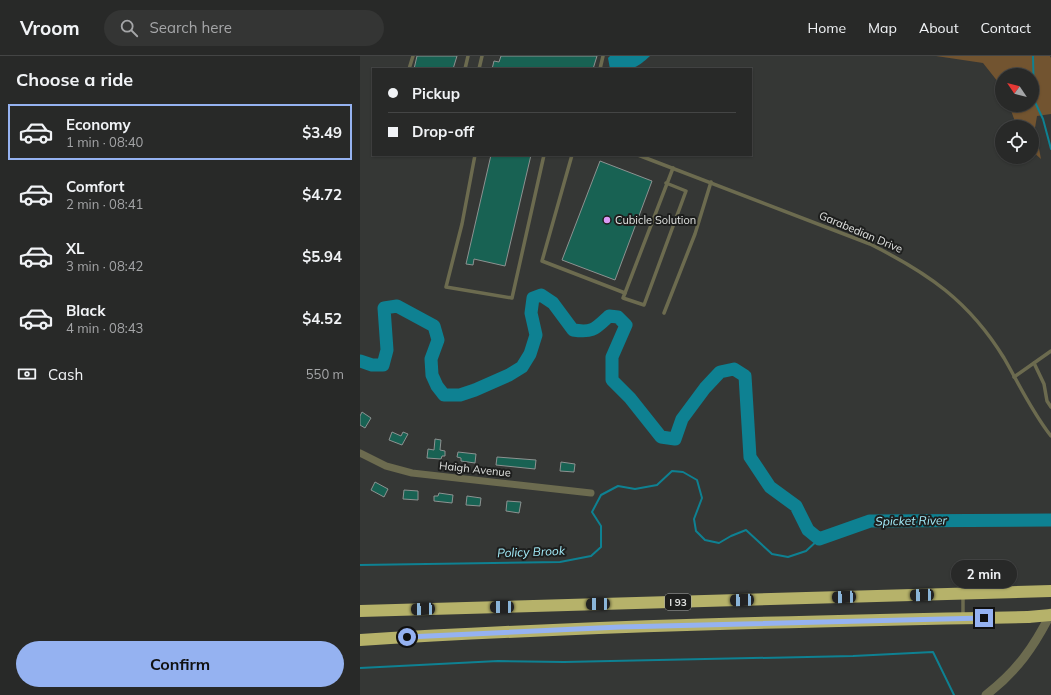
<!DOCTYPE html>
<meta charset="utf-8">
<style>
:root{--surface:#282928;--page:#343534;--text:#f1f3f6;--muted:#a5a6a8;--line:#444545;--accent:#95b2f1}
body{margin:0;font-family:Mulish,sans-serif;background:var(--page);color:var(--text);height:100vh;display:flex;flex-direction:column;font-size:15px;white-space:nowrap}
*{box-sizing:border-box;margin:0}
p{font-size:13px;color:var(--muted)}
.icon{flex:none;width:22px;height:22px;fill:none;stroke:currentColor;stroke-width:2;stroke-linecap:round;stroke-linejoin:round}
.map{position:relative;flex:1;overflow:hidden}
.panel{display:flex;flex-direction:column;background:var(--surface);width:360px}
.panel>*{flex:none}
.hud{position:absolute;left:12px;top:12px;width:380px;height:88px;border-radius:0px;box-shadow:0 1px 3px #0004,0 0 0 1px var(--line);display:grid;align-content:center;height:88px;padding:0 16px;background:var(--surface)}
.needle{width:26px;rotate:305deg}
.buttons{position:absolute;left:635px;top:12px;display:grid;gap:8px}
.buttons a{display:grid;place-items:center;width:44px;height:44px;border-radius:50%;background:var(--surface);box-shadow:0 1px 3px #0004,0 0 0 1px var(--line);font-size:20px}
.end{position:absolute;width:18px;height:18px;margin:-9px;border:5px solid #95b2f1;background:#111;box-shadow:0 0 0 2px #111}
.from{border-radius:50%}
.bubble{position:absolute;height:28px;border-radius:14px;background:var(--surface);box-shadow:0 1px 3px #0004,0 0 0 1px var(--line);font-size:13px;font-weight:700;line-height:28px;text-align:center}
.car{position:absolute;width:12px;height:24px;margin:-12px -6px;border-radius:5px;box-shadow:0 0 3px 1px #0007;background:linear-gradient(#222 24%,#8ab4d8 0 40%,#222 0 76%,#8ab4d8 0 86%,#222 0)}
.hud b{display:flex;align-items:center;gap:14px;height:38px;font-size:15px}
.hud b+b{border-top:1px solid var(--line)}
.hud i{width:10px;height:10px;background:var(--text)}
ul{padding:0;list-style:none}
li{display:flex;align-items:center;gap:12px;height:56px;margin:0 8px 6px;padding:0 8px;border:2px solid transparent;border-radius:0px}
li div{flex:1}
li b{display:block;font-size:15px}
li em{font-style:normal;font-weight:700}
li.selected{border-color:var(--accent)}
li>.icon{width:36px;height:36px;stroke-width:1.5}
h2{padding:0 16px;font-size:18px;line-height:48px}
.pay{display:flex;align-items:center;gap:10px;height:44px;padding:0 16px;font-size:15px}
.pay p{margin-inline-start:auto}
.primary-button{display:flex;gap:8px;margin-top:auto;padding:8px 16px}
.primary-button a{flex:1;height:46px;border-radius:24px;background:var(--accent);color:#111;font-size:16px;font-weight:700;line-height:46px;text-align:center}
header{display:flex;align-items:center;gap:24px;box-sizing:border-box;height:56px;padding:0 20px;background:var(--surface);border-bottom:1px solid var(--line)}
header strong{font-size:19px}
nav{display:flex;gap:22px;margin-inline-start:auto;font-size:14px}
.search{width:280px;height:36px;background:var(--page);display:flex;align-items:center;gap:10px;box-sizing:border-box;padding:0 14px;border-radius:22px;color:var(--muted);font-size:15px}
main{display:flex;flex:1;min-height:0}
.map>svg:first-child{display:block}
.green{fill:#725430}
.water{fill:#0e8192}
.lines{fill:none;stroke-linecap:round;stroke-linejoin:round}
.stream{stroke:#0e8192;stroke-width:2}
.river{stroke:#0e8192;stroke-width:13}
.building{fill:#186253;stroke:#8d9291}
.service{stroke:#6c6b4f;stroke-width:3.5}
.minor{stroke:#6c6b4f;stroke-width:7}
.tertiary{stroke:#6c6b4f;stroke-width:9}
.motorway{stroke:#b6b26a;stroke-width:12}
.motorway-bridge{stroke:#b6b26a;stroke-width:12}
.route{stroke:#95b2f1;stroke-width:5}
.poi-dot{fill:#db99f5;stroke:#1d1e1d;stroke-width:1.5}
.labels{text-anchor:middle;stroke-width:4;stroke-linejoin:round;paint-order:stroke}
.shield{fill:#1d1e1d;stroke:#a6a7a6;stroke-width:1}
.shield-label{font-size:10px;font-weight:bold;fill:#e0e2e0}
.poi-label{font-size:11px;fill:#e0e2e0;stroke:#1d1e1d;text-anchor:start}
.street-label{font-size:11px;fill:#e0e2e0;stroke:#1d1e1d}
.water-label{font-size:12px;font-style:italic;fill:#a2ebf9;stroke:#1d1e1d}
</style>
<header>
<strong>Vroom</strong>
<div class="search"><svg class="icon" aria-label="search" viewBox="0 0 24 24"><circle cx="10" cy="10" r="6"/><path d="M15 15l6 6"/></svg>Search here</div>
<nav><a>Home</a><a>Map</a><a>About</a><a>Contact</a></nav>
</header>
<main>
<section class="panel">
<h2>Choose a ride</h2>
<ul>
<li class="selected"><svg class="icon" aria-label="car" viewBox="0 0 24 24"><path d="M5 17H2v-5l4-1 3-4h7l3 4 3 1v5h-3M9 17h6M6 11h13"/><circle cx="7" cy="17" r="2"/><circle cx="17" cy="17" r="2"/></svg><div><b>Economy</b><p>1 min · 08:40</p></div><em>$3.49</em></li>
<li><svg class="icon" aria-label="car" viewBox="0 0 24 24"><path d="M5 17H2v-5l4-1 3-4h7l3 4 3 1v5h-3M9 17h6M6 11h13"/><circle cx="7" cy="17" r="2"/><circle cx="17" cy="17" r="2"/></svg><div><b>Comfort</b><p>2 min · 08:41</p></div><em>$4.72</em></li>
<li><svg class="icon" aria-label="car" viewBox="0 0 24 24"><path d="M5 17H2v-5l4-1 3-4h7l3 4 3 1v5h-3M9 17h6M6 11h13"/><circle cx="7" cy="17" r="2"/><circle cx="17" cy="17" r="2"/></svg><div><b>XL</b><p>3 min · 08:42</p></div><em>$5.94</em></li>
<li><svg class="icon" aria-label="car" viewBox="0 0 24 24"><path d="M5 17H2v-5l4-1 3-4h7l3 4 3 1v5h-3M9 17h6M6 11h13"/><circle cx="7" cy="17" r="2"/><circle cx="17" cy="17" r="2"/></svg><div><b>Black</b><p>4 min · 08:43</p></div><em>$4.52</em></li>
</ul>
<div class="pay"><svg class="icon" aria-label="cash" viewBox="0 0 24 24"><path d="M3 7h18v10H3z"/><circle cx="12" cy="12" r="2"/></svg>Cash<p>550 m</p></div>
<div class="primary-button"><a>Confirm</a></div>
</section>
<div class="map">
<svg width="691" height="639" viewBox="0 0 691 639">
<rect width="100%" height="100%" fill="#353735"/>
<!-- green -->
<path class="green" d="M 576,0 L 690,0 L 691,2 L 691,58 L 677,60 L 675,72 L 681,103 L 672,95 L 672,71 L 657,71 L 649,49 L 672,49 L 672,19 L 642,19 L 642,31 L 623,7 Z"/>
<!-- water -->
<path class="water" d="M 250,0 L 290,0 C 274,15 271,13 250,13 L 248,2 Z"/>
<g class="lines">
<!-- stream -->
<g class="stream">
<path d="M 673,0 L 674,44 L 683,63 L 691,93"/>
<path d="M 0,509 L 200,506 L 231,500 L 241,491 L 241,470 L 232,456 L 241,439 L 258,430 L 275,433 L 297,429 L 312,415 L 323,416 L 337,424 L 342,442 L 334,463 L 336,475 L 345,484 L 359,487 L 371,480 L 386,474 L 412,498 L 428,501 L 446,495 L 459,483"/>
<path d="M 0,612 L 138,605 L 204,606 L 493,600 L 573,596 L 594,639"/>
</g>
<!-- river -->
<path class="river" d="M 0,305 L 12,309 L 23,309 L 27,294 L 24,252 L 37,250 L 74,270 L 78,284 L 71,303 L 72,319 L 77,330 L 84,339 L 100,339 L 115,334 L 149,319 L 162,311 L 170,298 L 176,279 L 171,257 L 173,242 L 181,239 L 193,247 L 213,274 C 233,277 235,273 249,260 L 258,261 L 266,269 L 252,301 L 252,324 L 270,342 L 301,381 L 315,383 L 322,363 L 345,332 L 360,316 L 374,313 L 385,320 L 390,401 L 410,431 L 436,450 L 448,474 L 459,483 L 510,465 L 691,464"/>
</g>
<!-- building -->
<g class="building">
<path d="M 57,0 L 97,0 L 93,13 L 54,13 Z"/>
<path d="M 141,0 L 237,0 L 233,13 L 132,13 L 134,5 L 139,6 Z"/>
<path d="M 131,99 L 171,99 L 145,210 L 114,203 L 113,209 L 106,208 Z"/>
<path d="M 240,105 L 292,125 L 255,224 L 202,204 Z"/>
<path d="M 2,356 L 11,362 L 5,372 L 0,369 L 0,360 Z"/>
<path d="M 32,376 L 41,380 L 43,376 L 48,378 L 42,389 L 29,384 Z"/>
<path d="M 75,383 L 81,384 L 80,394 L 85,395 L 85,400 L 82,400 L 81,403 L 67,402 L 68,393 L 74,394 Z"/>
<path d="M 98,396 L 116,398 L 115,407 L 101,405 L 101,402 L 97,401 Z"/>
<path d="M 137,401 L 176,404 L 175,413 L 136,409 Z"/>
<path d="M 201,406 L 215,408 L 214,416 L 200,415 Z"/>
<path d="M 15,426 L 28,433 L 24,441 L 11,434 Z"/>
<path d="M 44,434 L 58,435 L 58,444 L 43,443 Z"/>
<path d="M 79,437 L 93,439 L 92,447 L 74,445 L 74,440 L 78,440 Z"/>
<path d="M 107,440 L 121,442 L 120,450 L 106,449 Z"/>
<path d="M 147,445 L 161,446 L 159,457 L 146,455 Z"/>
</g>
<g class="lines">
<!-- service -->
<g class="service">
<path d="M 49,13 L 53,0"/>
<path d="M 105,13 L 108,0"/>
<path d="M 119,13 L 122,0"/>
<path d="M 240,13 L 243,0"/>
<path d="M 115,99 L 102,168 L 86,231 L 152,242 L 184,99"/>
<path d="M 212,99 L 182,205 L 265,237 L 313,112"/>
<path d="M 278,99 L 510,188 C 568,217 609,245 644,302 C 659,328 672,356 691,380"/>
<path d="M 265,237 L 263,242 L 284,249 L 326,135 L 306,127"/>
<path d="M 304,257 L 335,178 L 351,126"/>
<path d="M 674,307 L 684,328 L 687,345 L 691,351"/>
<path d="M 654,321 L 691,295"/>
<path d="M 603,539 L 603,561"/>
</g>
<!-- minor -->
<path class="minor" d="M 0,397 L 26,410 L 52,417 L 231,437"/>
<!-- tertiary -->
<path class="tertiary" d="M 626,639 C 657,615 674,591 691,557"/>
<!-- motorway -->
<g class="motorway">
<path d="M 0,555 L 691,535"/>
<path d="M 0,584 C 223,570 446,565 668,561"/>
</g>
<!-- motorway-bridge -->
<path class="motorway-bridge" d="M 668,561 L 691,559"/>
</g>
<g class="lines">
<!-- route -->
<path class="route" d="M 47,581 L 260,571 L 624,562"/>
</g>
<!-- markers -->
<circle class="poi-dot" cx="247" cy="164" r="4"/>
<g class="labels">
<!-- shield labels -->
<rect class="shield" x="305" y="538" width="26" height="16" rx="3"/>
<g class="shield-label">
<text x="318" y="550">I 93</text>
</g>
<!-- poi labels -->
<g class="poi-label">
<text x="255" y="168">Cubicle Solution</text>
</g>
<!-- street labels -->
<g class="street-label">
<text transform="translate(501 176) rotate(23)" y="4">Garabedian Drive</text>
<text transform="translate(115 413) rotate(6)" y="4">Haigh Avenue</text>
</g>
<!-- water labels -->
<g class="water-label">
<text transform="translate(551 465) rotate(-1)" y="4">Spicket River</text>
<text transform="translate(171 496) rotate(-2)" y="4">Policy Brook</text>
</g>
</g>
</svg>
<div class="buttons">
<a><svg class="needle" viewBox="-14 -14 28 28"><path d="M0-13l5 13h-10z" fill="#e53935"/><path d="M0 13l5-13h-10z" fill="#a5a6a8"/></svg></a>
<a><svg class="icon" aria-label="locate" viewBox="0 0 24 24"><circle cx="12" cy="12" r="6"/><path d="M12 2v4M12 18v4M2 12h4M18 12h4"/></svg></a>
</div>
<i class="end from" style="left:47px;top:581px"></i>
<i class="end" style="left:624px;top:562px"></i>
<div class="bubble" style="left:591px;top:504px;width:66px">2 min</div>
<i class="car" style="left:562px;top:539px;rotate:268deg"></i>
<i class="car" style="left:484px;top:541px;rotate:268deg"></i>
<i class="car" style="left:382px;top:544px;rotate:268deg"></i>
<i class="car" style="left:238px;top:548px;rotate:269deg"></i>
<i class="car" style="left:142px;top:551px;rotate:269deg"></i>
<i class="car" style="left:63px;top:553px;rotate:268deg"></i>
<div class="hud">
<b><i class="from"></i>Pickup</b>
<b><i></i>Drop-off</b>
</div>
</div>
</main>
